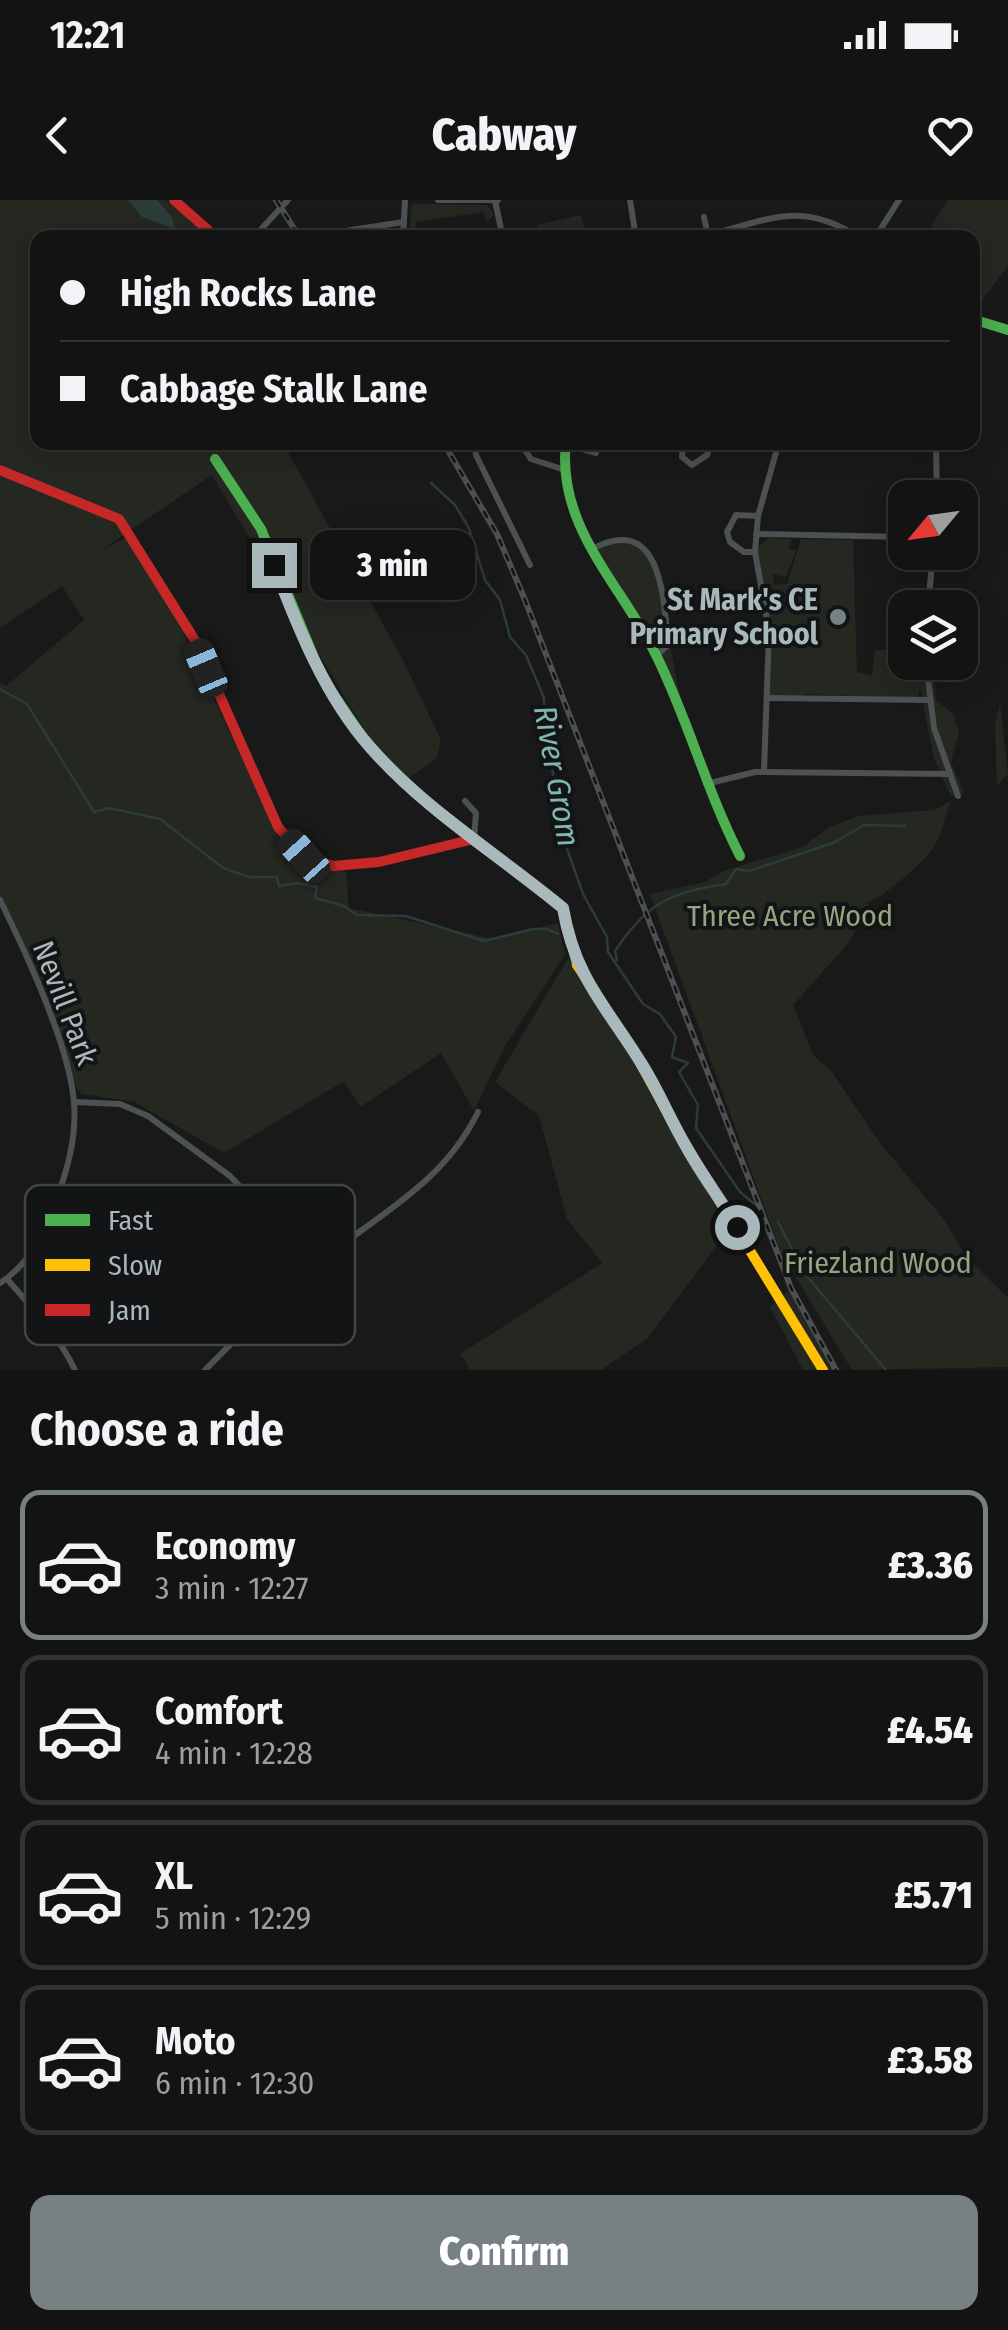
<!DOCTYPE html>
<meta charset="utf-8">
<style>
:root{--surface:#131313;--page:#1c1c1c;--text:#f1f3f6;--muted:#9d9ea0;--line:#323233;--accent:#778082}
body{margin:0;font-family:"Fira Sans Condensed",sans-serif;background:var(--page);color:var(--text);height:100vh;display:flex;flex-direction:column;font-size:38px;white-space:nowrap}
*{box-sizing:border-box;margin:0}
p{font-size:32px;color:var(--muted)}
.icon{flex:none;width:55px;height:55px;fill:none;stroke:currentColor;stroke-width:2;stroke-linecap:round;stroke-linejoin:round}
.map{position:relative;height:1170px;overflow:hidden}
.sheet{display:flex;flex-direction:column;background:var(--surface);flex:1}
.sheet>*{flex:none}
.hud{position:absolute;left:30px;top:30px;width:950px;height:220px;border-radius:20px;box-shadow:0 5px 25px #0003,0 0 0 2px var(--line);display:grid;align-content:center;height:220px;padding:0 30px;background:var(--surface)}
.needle{width:65px;rotate:241deg}
.fabs{position:absolute;left:888px;top:280px;display:grid;gap:20px}
.fabs a{display:grid;place-items:center;width:90px;height:90px;border-radius:20px;background:var(--surface);box-shadow:0 5px 25px #0003,0 0 0 2px var(--line);font-size:50px}
.end{position:absolute;width:45px;height:45px;margin:-22px;border:12px solid #a9b8ba;background:#111;box-shadow:0 0 0 5px #111}
.from{border-radius:50%}
.bubble{position:absolute;height:70px;border-radius:20px;background:var(--surface);box-shadow:0 5px 25px #0003,0 0 0 2px var(--line);font-size:32px;font-weight:800;line-height:70px;text-align:center}
.car{position:absolute;width:30px;height:60px;margin:-30px -15px;border-radius:12px;box-shadow:0 0 8px 2px #0007;background:linear-gradient(#222 24%,#8ab4d8 0 40%,#222 0 76%,#8ab4d8 0 86%,#222 0)}
.hud b{display:flex;align-items:center;gap:35px;height:95px;font-size:38px}
.hud b+b{border-top:2px solid var(--line)}
.hud i{width:25px;height:25px;background:var(--text)}
ul{padding:0;list-style:none}
li{display:flex;align-items:center;gap:30px;height:150px;margin:0 20px 15px;padding:0 10px;border:5px solid var(--line);border-radius:20px}
li div{flex:1}
li b{display:block;font-size:38px}
li em{font-style:normal;font-weight:800}
li.on{border-color:var(--accent)}
li>.icon{width:90px;height:90px;stroke-width:1.5}
h2{padding:0 30px;font-size:45px;line-height:120px}
.primary-button{display:flex;gap:20px;margin-top:auto;padding:20px 30px}
.primary-button a{flex:1;height:115px;border-radius:20px;background:var(--accent);color:#fff;font-size:40px;font-weight:800;line-height:115px;text-align:center}
.status{display:flex;justify-content:space-between;align-items:center;height:70px;padding:0 50px;background:var(--surface);direction:ltr}
.status svg{height:28px;fill:currentColor}
header{display:flex;justify-content:space-between;align-items:center;height:130px;padding:0 30px;background:var(--surface);font-size:45px;font-weight:800}
.map>svg:first-child{display:block}
.green{fill:#242820}
.water{fill:#2b3c39}
.lines{fill:none;stroke-linecap:round;stroke-linejoin:round}
.stream{stroke:#2b3c39;stroke-width:2.5}
.street{stroke:#4c5152;stroke-width:6}
.fast{stroke:#4caf50;stroke-width:10}
.slow{stroke:#ffc107;stroke-width:10}
.jam{stroke:#c62828;stroke-width:10}
.rail-casing{stroke:#4d5051;stroke-width:6}
.rail{stroke:#131415;stroke-width:2.5;stroke-dasharray:8;stroke-linecap:butt}
.route{stroke:#a9b8ba;stroke-width:12}
.poi-dot{fill:#778082;stroke:#131415;stroke-width:4}
.labels{text-anchor:middle;stroke-width:8;stroke-linejoin:round;paint-order:stroke}
.poi-label{font-size:30px;font-weight:bold;fill:#a9b8ba;stroke:#131415;text-anchor:end}
.park-label{font-size:30px;fill:#93a680;stroke:#131415}
.street-label{font-size:30px;fill:#a9b8ba;stroke:#131415}
.water-label{font-size:32px;font-style:italic;fill:#80b6b0;stroke:#131415}
.key{fill:#131415;stroke:#404547;stroke-width:2.5}
.key-label{font-size:28px;fill:#a9b8ba}
</style>
<div class="status"><b>12:21</b><svg viewBox="0 0 49 12"><path d="M0 12V9h3v3zM5 12V6h3v6zM10 12V3h3v9zM15 12V0h3v12zM26 1h20v11H26zM47 4h2v5h-2z"/></svg></div>
<header><svg class="icon" aria-label="back" viewBox="0 0 24 24"><path d="M15 5l-7 7 7 7"/></svg>Cabway<svg class="icon" aria-label="heart" viewBox="0 0 24 24"><path d="M12 20l-8-8c-3-5 5-10 8-4 3-6 11-1 8 4z"/></svg></header>
<div class="map">
<svg width="1008" height="1170" viewBox="0 0 1008 1170">
<rect width="100%" height="100%" fill="#191919"/>
<!-- green -->
<g class="green">
<path d="M 0,0 L 166,0 L 211,37 L 38,38 L 38,242 L 283,243 L 405,464 L 441,540 L 437,558 L 398,586 L 212,275 L 101,350 L 125,338 L 174,413 L 274,627 L 308,664 L 346,672 L 349,708 L 494,739 L 558,723 L 565,755 L 505,846 L 474,911 L 441,853 L 360,907 L 344,881 L 224,953 L 134,902 L 82,894 L 77,889 L 50,806 L 0,697 L 0,483 L 6,486 L 84,420 L 62,386 L 0,428 Z"/>
<path d="M 948,0 L 1008,0 L 1008,66 L 973,112 L 972,38 L 924,37 Z"/>
<path d="M 412,4 L 487,5 L 494,15 L 486,23 L 484,12 L 416,22 L 417,35 L 408,37 Z"/>
<path d="M 581,15 L 586,37 L 538,34 L 537,25 Z"/>
<path d="M 768,338 L 792,339 L 789,349 L 796,351 L 786,377 L 773,374 L 774,385 L 787,384 L 801,339 L 853,340 L 857,472 L 872,475 L 875,450 L 901,450 L 902,434 L 894,433 L 894,425 L 905,427 L 905,462 L 933,463 L 936,500 L 953,514 L 959,532 L 951,562 L 964,592 L 951,597 L 934,558 L 920,488 L 918,498 L 803,494 L 802,498 L 768,498 L 770,431 L 756,349 Z"/>
<path d="M 611,339 L 641,346 L 654,363 L 680,496 L 676,498 L 593,349 Z"/>
<path d="M 1000,503 L 1008,573 L 997,587 L 995,525 Z"/>
<path d="M 951,601 C 944,617 941,641 929,654 C 919,665 880,701 867,702 L 869,710 L 845,747 L 793,805 L 814,856 L 832,872 L 880,943 L 946,1022 L 965,1056 L 1008,1098 L 1008,1167 L 852,1170 L 781,1053 L 650,694 L 705,682 L 723,671 L 802,647 L 830,627 L 858,616 L 934,610 Z"/>
<path d="M 568,758 L 629,850 L 732,1025 L 647,1139 L 601,1170 L 471,1170 L 460,1154 L 602,1063 L 567,1019 L 539,916 L 495,882 Z"/>
<path d="M 790,1090 L 833,1170 L 803,1170 L 770,1107 Z"/>
</g>
<!-- water -->
<path class="water" d="M 128,0 L 157,0 L 172,17 L 175,29 L 142,17 Z"/>
<g class="lines">
<!-- stream -->
<g class="stream">
<path d="M 431,283 L 455,305 L 469,328 L 485,380 L 500,400 L 510,437 L 526,455 L 544,498 L 545,529 L 565,643 L 583,694 L 607,737 L 608,752 L 643,804 L 660,814 L 676,837 L 672,857 L 688,863 L 679,872 L 698,905 L 696,928 L 740,992 L 756,1005"/>
<path d="M 0,489 L 27,504 L 94,612 L 109,608 L 160,619 L 223,668 L 249,677 L 277,677 L 279,686 L 297,683 L 317,687 L 315,698 L 344,706 L 357,715 L 406,716 L 484,741 L 533,729 L 547,729 L 558,734"/>
<path d="M 617,760 L 615,751 C 647,703 670,692 726,684 L 736,669 L 750,671 L 835,642 L 864,625 L 905,626"/>
<path d="M 778,1022 L 805,1074 L 886,1170"/>
</g>
<!-- street -->
<g class="street">
<path d="M 438,0 L 498,0"/>
<path d="M 630,0 L 636,38"/>
<path d="M 495,1 L 503,38"/>
<path d="M 704,17 L 708,36"/>
<path d="M 338,32 L 404,22"/>
<path d="M 708,35 C 772,19 801,0 860,38"/>
<path d="M 253,38 L 288,0"/>
<path d="M 403,38 L 405,0"/>
<path d="M 875,38 L 899,0"/>
<path d="M 475,242 L 476,255 L 530,365"/>
<path d="M 527,242 L 525,250 L 531,259 L 562,269"/>
<path d="M 691,242 L 683,247 L 682,257 L 692,265 L 707,255 L 712,242"/>
<path d="M 867,242 L 878,247 L 936,246"/>
<path d="M 565,244 L 596,253"/>
<path d="M 936,244 L 937,298"/>
<path d="M 756,334 L 905,337"/>
<path d="M 592,349 C 661,312 664,397 668,445 L 657,455"/>
<path d="M 755,352 L 744,352 L 730,342 L 727,332 L 736,315 L 758,316"/>
<path d="M 928,408 L 933,352"/>
<path d="M 926,462 L 934,528 L 958,596"/>
<path d="M 767,498 L 929,500"/>
<path d="M 764,572 L 769,431 L 755,352 L 758,316 L 779,242"/>
<path d="M 706,584 L 755,572 L 948,574"/>
<path d="M 465,601 L 476,613 L 474,639"/>
<path d="M 0,700 C 26,753 70,846 74,903 C 77,937 67,970 56,1002 C 46,1033 28,1065 0,1083"/>
<path d="M 74,902 L 120,904 L 148,916 L 230,976 L 294,1043 L 298,1082"/>
<path d="M 61,989 C 94,991 86,1014 96,1037 C 100,1048 110,1054 118,1063"/>
<path d="M 294,1043 L 310,1049 L 336,1049"/>
<path d="M 7,1079 C 33,1109 57,1133 75,1170"/>
<path d="M 75,1118 L 103,1096 L 118,1063 L 140,1054"/>
<path d="M 205,1170 C 246,1129 289,1084 336,1049 C 391,1008 447,976 478,912"/>
</g>
<!-- fast -->
<g class="fast">
<path d="M 972,119 L 1008,130"/>
<path d="M 566,242 C 556,327 622,385 657,457 C 689,522 707,592 740,656"/>
<path d="M 215,259 L 261,329 L 322,477 L 368,545 L 413,591 L 563,708 L 577,765"/>
</g>
<!-- slow -->
<path class="slow" d="M 577,765 L 632,848 L 684,943 L 823,1170"/>
<!-- jam -->
<g class="jam">
<path d="M 174,0 L 217,38"/>
<path d="M 0,270 L 119,319 L 196,442 L 278,627 L 304,656 L 333,666 L 379,662 L 474,639"/>
</g>
<!-- rail casing -->
<g class="rail-casing">
<g id="rail">
<path d="M 276,0 L 300,38"/>
<path d="M 443,242 L 497,334 L 525,400 L 791,1088 L 836,1170"/>
</g>
</g>
<!-- rail -->
<use href="#rail" class="rail"/>
</g>
<g class="lines">
<!-- route -->
<path class="route" d="M 274,365 C 298,428 325,496 370,547 C 425,610 499,655 563,708 C 575,779 607,807 643,866 C 659,892 671,921 687,948 C 702,975 721,1000 737,1027"/>
</g>
<!-- markers -->
<circle class="poi-dot" cx="838" cy="417" r="10"/>
<g class="labels">
<!-- poi labels -->
<g class="poi-label">
<text x="818" y="410">St Mark's CE<tspan x="818" dy="34">Primary School</tspan></text>
</g>
<!-- park labels -->
<g class="park-label">
<text x="790" y="726">Three Acre Wood</text>
<text x="878" y="1073">Friezland Wood</text>
</g>
<!-- street labels -->
<g class="street-label">
<text transform="translate(65 803) rotate(69)" y="10">Nevill Park</text>
</g>
<!-- water labels -->
<g class="water-label">
<text transform="translate(557 576) rotate(80)" y="11">River Grom</text>
</g>
</g>
<!-- legend -->
<rect x="25" y="985" width="330" height="160" rx="15" class="key"/>
<rect x="45" y="1014" width="45" height="12" fill="#4caf50"/>
<rect x="45" y="1059" width="45" height="12" fill="#ffc107"/>
<rect x="45" y="1104" width="45" height="12" fill="#c62828"/>
<g class="key-label">
<text x="108" y="1030">Fast</text>
<text x="108" y="1075">Slow</text>
<text x="108" y="1120">Jam</text>
</g>
</svg>
<div class="fabs">
<a><svg class="needle" viewBox="-14 -14 28 28"><path d="M0-13l5 13h-10z" fill="#e53935"/><path d="M0 13l5-13h-10z" fill="#9d9ea0"/></svg></a>
<a><svg class="icon" aria-label="layers" viewBox="0 0 24 24"><path d="M12 4l9 5-9 5-9-5zM3 14l9 5 9-5"/></svg></a>
</div>
<i class="end from" style="left:737px;top:1027px"></i>
<i class="end" style="left:274px;top:365px"></i>
<div class="bubble" style="left:310px;top:330px;width:165px">3 min</div>
<i class="car" style="left:206px;top:468px;rotate:337deg"></i>
<i class="car" style="left:304px;top:656px;rotate:318deg"></i>
<div class="hud">
<b><i class="from"></i>High Rocks Lane</b>
<b><i></i>Cabbage Stalk Lane</b>
</div>
</div>
<section class="sheet">
<h2>Choose a ride</h2>
<ul>
<li class="on"><svg class="icon" aria-label="car" viewBox="0 0 24 24"><path d="M5 17H2v-5l4-1 3-4h7l3 4 3 1v5h-3M9 17h6M6 11h13"/><circle cx="7" cy="17" r="2"/><circle cx="17" cy="17" r="2"/></svg><div><b>Economy</b><p>3 min · 12:27</p></div><em>£3.36</em></li>
<li><svg class="icon" aria-label="car" viewBox="0 0 24 24"><path d="M5 17H2v-5l4-1 3-4h7l3 4 3 1v5h-3M9 17h6M6 11h13"/><circle cx="7" cy="17" r="2"/><circle cx="17" cy="17" r="2"/></svg><div><b>Comfort</b><p>4 min · 12:28</p></div><em>£4.54</em></li>
<li><svg class="icon" aria-label="car" viewBox="0 0 24 24"><path d="M5 17H2v-5l4-1 3-4h7l3 4 3 1v5h-3M9 17h6M6 11h13"/><circle cx="7" cy="17" r="2"/><circle cx="17" cy="17" r="2"/></svg><div><b>XL</b><p>5 min · 12:29</p></div><em>£5.71</em></li>
<li><svg class="icon" aria-label="car" viewBox="0 0 24 24"><path d="M5 17H2v-5l4-1 3-4h7l3 4 3 1v5h-3M9 17h6M6 11h13"/><circle cx="7" cy="17" r="2"/><circle cx="17" cy="17" r="2"/></svg><div><b>Moto</b><p>6 min · 12:30</p></div><em>£3.58</em></li>
</ul>
<div class="primary-button"><a>Confirm</a></div>
</section>
